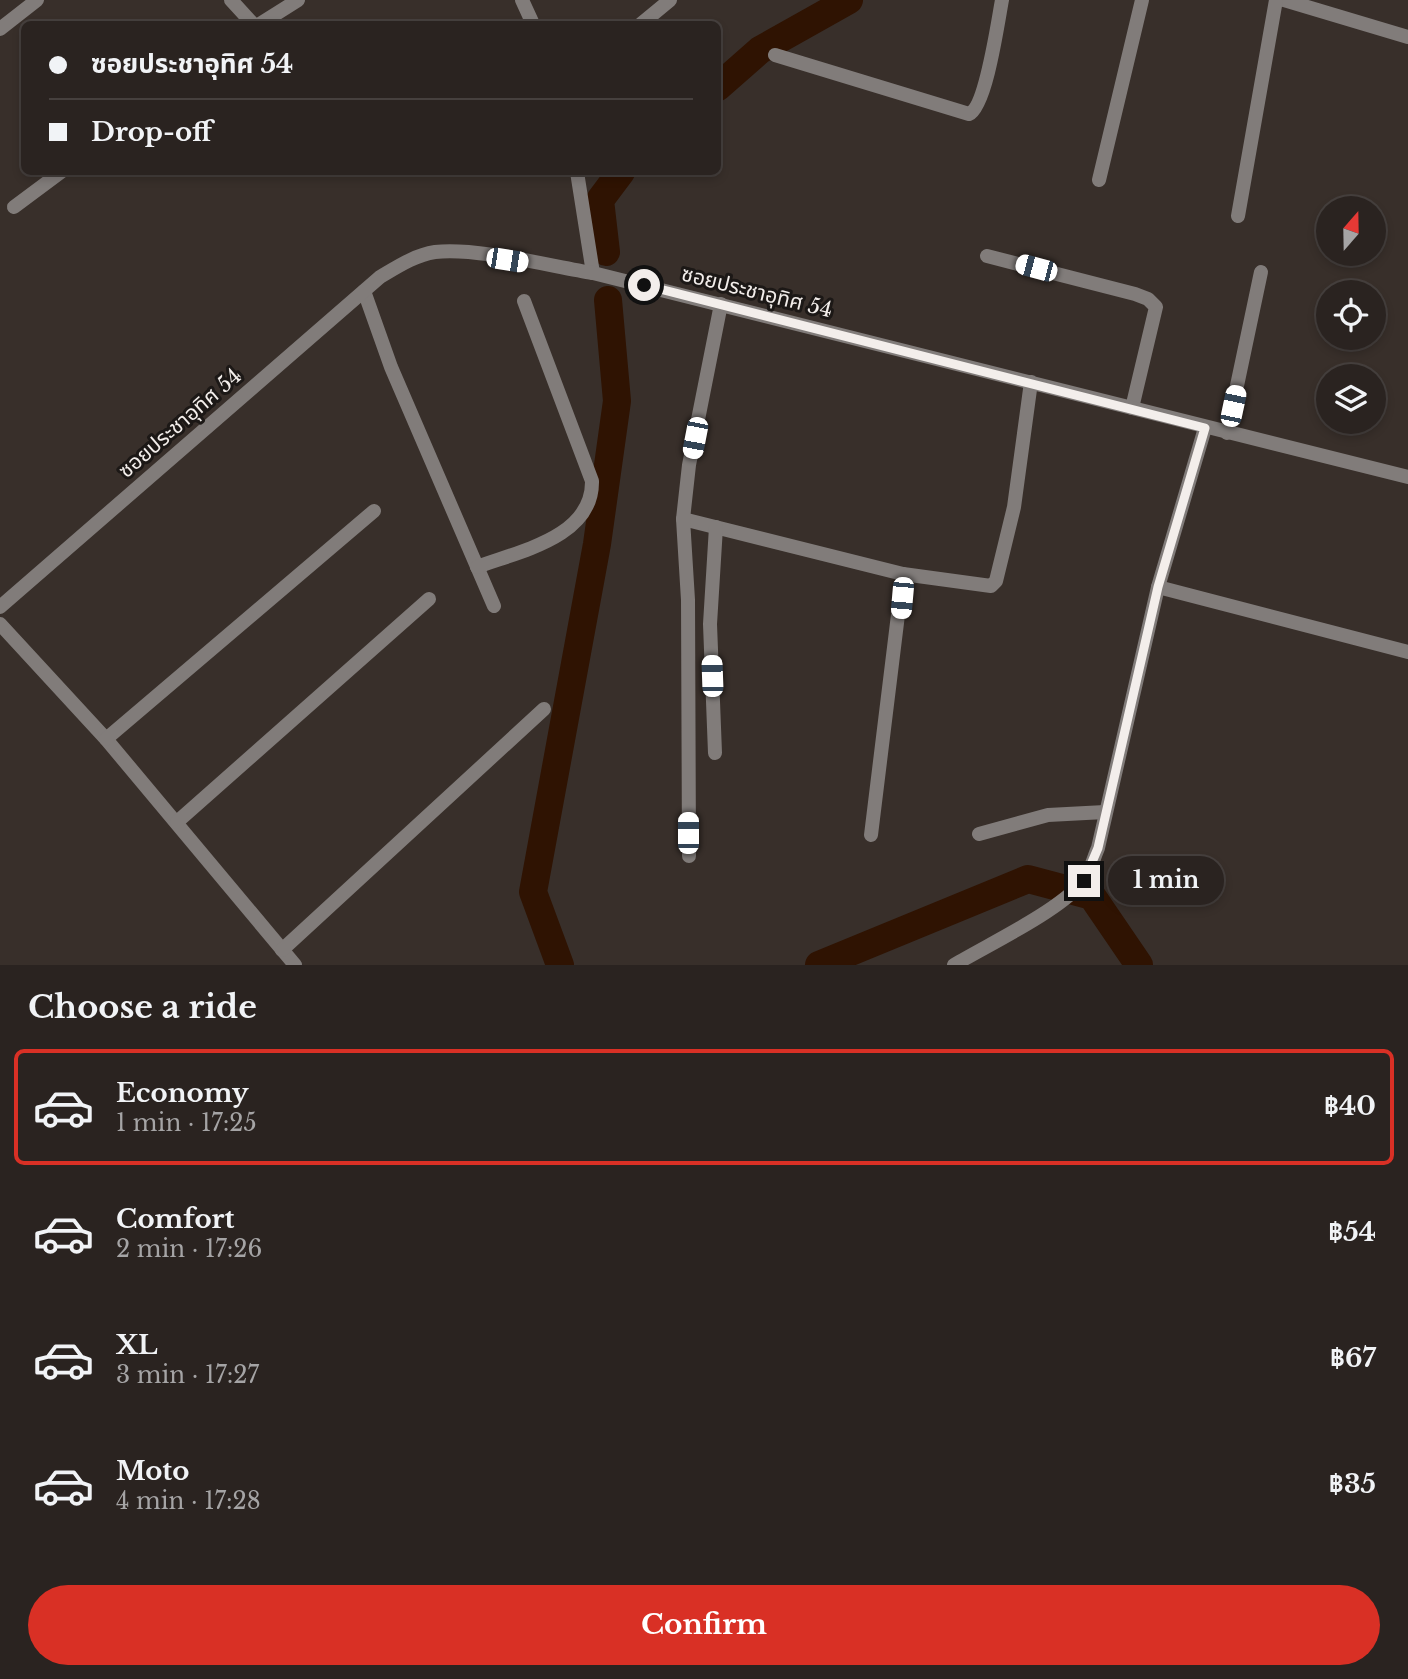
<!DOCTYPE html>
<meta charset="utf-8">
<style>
:root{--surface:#2a2320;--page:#322b29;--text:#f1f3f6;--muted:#a5a4a5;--line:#46403e;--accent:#d93025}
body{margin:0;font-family:"Libre Baskerville","Noto Sans Thai",serif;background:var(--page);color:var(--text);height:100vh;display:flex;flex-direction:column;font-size:26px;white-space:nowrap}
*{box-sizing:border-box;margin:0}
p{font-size:23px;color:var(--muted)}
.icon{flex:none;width:38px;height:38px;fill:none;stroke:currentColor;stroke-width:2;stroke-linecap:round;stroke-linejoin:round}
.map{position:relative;height:965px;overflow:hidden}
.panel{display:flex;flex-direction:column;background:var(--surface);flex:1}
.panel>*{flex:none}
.hud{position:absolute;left:21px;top:21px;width:700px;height:154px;border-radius:10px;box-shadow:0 4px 10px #0003,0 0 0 2px var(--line);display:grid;align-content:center;height:154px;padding:0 28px;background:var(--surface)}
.needle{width:46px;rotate:20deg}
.tools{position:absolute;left:1316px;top:196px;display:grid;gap:14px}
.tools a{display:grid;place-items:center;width:70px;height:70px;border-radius:50%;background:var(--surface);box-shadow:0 4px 10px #0003,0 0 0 2px var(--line);font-size:35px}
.end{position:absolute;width:32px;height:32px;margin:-16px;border:9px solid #f3eeeb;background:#111;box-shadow:0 0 0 4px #111}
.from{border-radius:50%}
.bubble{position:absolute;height:49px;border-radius:24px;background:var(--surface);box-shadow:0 4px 10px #0003,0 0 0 2px var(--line);font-size:23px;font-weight:700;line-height:49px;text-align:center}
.car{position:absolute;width:21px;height:42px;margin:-21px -10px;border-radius:9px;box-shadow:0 0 5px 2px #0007;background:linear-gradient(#fff 24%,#345 0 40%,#fff 0 76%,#345 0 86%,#fff 0)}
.hud b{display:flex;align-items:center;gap:24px;height:66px;font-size:26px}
.hud b+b{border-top:2px solid var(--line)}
.hud i{width:18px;height:18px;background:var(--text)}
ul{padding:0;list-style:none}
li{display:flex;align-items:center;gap:21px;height:116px;margin:0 14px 10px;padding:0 14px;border:4px solid transparent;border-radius:10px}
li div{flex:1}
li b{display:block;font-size:26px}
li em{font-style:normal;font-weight:700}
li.selected{border-color:var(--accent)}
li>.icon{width:63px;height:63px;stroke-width:1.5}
h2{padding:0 28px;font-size:32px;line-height:84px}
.button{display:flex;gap:14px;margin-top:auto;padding:14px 28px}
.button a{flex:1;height:80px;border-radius:42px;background:var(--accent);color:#fff;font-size:28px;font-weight:700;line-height:80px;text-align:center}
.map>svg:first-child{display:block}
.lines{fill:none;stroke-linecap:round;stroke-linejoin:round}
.canal{stroke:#2f1302;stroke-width:28}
.minor{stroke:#817c7a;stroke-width:14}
.tertiary{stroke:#817c7a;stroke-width:14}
.route{stroke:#f3eeeb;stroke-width:9}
.labels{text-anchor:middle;stroke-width:6;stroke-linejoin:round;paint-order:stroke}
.street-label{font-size:21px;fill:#f3eeeb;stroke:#1c1816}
</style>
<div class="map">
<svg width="1408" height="965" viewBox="0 0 1408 965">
<rect width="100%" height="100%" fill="#382f2a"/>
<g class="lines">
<!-- canal -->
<g class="canal">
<path d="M 718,87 L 760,50 L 849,0"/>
<path d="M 606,252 L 600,200 L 621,172"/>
<path d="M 560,965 L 533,892 L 597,544 L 617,401 L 608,300"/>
<path d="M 819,965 L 1028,879 L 1092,896 L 1139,965"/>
</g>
<!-- minor -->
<g class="minor">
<path d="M 231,0 L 253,24"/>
<path d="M 522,0 L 533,24"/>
<path d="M 1284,0 L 1408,37"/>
<path d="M 260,24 L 298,0"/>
<path d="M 641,24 L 670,0"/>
<path d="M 0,29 L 37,0"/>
<path d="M 775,55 L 969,114 C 986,107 998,21 1002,0"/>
<path d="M 577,172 L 593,273"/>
<path d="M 1099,180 L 1142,0"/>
<path d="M 14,207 L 61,172"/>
<path d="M 1238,216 L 1276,0"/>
<path d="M 987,256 L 1135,294 L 1148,299 L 1156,307 L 1132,408"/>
<path d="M 364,291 L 391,367 L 494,606"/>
<path d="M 1227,433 L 1261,272"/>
<path d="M 683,519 L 903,574 L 871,835"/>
<path d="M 477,567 C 520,551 593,537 592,481 L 524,301"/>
<path d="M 903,574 L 991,586 L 996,581 L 1014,507 L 1031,382"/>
<path d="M 1158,587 L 1408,652"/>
<path d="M 0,624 L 106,739 L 295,965"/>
<path d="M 106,739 L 374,511"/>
<path d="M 715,753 L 710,624 L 716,527"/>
<path d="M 177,822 L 429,599"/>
<path d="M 979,834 L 1048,815 L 1105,812"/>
<path d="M 689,856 L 688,600 L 683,519 L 689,465 L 721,304"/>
<path d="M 282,950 L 544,709"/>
<path d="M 954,965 C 991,943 1055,913 1082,883 C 1090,874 1093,859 1098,848 L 1158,587 L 1205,428"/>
</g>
<!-- tertiary -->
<path class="tertiary" d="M 0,607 L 380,277 C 397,267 415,255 435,252 C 475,247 550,266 593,273 L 1408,477"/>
</g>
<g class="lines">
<!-- route -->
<path class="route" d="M 644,285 L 1205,428 L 1158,587 L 1098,848 L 1084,881"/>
</g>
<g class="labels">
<!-- street labels -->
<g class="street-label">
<text transform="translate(757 292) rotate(14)" y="7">ซอยประชาอุทิศ 54</text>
<text transform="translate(180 423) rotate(-41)" y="7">ซอยประชาอุทิศ 54</text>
</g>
</g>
</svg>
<div class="tools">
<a><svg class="needle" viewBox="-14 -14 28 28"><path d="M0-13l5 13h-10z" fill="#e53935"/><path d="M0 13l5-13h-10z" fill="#a5a4a5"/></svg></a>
<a><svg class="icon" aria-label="locate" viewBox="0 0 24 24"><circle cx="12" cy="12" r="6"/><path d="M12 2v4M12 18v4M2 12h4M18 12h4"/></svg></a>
<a><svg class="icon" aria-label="layers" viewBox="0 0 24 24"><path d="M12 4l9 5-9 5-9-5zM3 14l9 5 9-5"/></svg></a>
</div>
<i class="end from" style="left:644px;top:285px"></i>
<i class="end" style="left:1084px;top:881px"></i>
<div class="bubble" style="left:1108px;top:856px;width:116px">1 min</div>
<i class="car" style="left:507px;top:260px;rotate:99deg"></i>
<i class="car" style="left:1036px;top:268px;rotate:285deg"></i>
<i class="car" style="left:1233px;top:406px;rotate:12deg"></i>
<i class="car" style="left:695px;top:438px;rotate:191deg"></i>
<i class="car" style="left:902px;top:598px;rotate:185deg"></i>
<i class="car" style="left:712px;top:676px;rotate:358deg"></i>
<i class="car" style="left:688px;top:833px;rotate:0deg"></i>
<div class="hud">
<b><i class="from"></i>ซอยประชาอุทิศ 54</b>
<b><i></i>Drop-off</b>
</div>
</div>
<section class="panel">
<h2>Choose a ride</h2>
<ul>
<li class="selected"><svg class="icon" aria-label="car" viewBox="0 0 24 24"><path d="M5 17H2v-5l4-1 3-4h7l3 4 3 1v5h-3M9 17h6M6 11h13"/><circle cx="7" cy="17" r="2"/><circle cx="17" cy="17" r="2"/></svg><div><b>Economy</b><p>1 min · 17:25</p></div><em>฿40</em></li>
<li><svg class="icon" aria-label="car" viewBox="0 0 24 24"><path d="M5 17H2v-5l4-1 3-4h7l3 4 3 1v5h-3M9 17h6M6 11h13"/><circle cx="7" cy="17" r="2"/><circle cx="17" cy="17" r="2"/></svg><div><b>Comfort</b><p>2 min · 17:26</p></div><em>฿54</em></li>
<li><svg class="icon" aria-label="car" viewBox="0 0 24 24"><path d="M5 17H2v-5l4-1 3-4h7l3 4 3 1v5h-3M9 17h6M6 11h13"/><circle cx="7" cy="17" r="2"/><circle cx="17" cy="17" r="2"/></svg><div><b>XL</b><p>3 min · 17:27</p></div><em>฿67</em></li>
<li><svg class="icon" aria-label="car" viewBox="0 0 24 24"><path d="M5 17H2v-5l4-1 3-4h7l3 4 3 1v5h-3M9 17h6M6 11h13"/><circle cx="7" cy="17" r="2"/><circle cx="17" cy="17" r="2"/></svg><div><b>Moto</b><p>4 min · 17:28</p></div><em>฿35</em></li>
</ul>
<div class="button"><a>Confirm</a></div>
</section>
